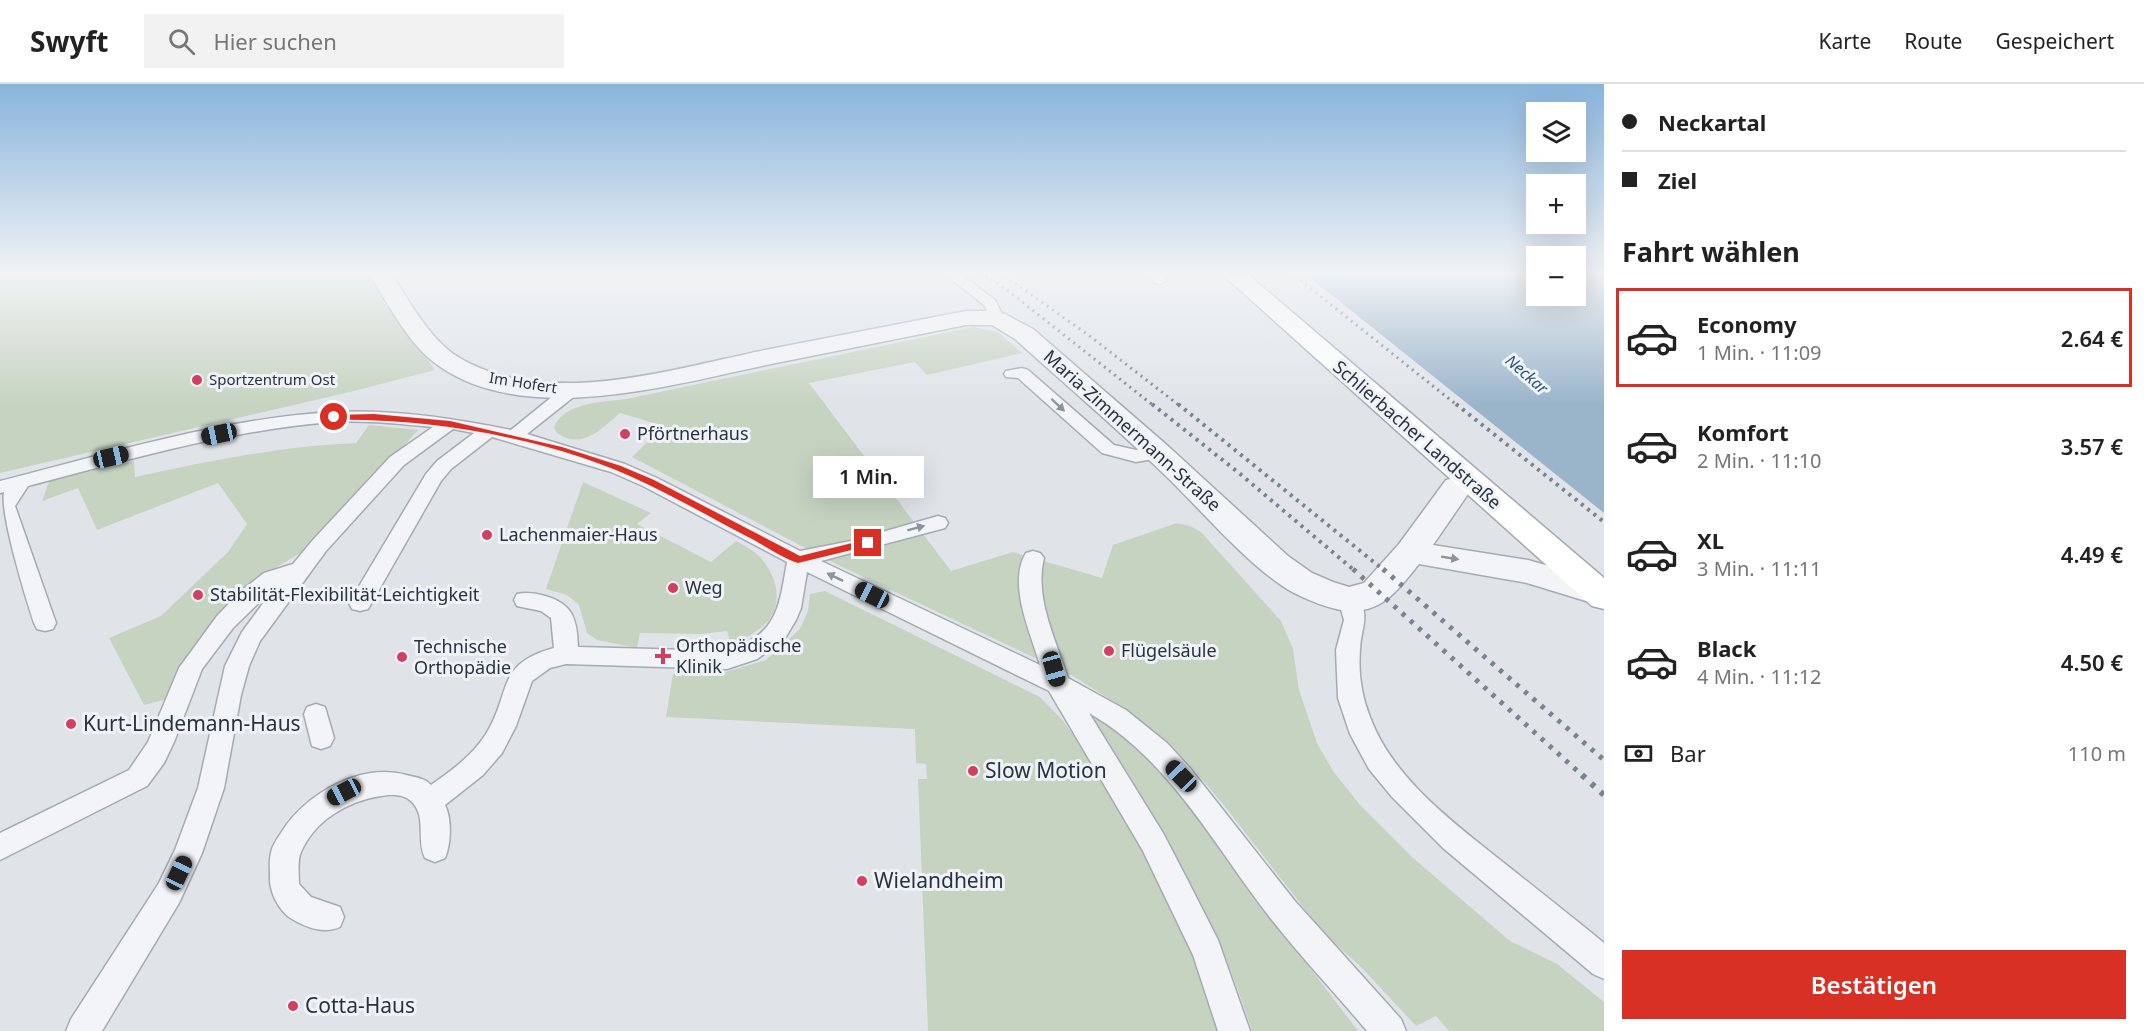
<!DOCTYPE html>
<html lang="de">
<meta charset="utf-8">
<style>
:root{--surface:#fff;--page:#f2f2f2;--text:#222;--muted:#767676;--line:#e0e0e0;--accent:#d93025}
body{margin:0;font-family:"Noto Sans",sans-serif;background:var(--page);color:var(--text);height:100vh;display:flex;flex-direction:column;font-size:22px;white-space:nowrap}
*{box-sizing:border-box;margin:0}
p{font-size:20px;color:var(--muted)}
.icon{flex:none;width:33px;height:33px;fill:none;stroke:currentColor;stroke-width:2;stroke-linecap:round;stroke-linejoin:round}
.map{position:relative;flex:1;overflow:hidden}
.details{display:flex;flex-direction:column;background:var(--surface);width:540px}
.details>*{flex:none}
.hud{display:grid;align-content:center;height:132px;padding:0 18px;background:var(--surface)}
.fabs{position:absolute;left:1526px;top:18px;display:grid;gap:12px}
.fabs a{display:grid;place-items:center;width:60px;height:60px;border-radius:0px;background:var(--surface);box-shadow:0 6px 24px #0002;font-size:30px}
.end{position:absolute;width:27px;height:27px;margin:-14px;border:8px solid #d93025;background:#fff;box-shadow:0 0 0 3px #fff}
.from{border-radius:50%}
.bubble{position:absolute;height:42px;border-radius:0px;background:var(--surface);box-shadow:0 6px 24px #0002;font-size:20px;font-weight:600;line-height:42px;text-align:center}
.car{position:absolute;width:18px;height:36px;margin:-18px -9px;border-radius:8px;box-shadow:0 0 4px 2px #0007;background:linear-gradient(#222 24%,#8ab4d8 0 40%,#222 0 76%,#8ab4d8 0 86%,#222 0)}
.hud b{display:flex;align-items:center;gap:21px;height:57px;font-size:22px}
.hud b+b{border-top:2px solid var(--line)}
.hud i{width:15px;height:15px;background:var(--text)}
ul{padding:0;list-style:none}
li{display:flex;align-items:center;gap:18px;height:99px;margin:0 12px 9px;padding:0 6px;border:3px solid transparent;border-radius:0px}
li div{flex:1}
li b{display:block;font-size:22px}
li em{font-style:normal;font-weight:600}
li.on{border-color:var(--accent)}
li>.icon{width:54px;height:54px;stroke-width:1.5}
h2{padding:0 18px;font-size:27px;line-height:72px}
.pay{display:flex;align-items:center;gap:15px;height:66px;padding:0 18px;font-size:22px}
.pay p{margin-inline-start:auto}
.cta{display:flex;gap:12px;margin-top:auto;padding:12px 18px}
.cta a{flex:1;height:69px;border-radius:0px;background:var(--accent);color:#fff;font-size:24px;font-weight:600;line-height:69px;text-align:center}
header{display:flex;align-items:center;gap:36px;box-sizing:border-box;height:84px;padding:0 30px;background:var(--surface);border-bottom:2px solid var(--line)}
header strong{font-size:28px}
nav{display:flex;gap:33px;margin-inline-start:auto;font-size:21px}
.search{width:420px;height:54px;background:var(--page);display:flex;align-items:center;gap:15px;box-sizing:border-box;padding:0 21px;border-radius:0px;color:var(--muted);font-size:22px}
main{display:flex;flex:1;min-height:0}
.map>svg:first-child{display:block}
.green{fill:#c6d3c1}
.water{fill:#9ab4ca}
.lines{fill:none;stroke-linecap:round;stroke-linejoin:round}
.service-casing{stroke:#a5abb3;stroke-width:3}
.minor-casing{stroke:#a5abb3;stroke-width:3}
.primary-casing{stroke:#9fa9b5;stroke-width:3}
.service{fill:#f2f4f7;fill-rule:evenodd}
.minor{fill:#f2f4f7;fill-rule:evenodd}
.primary{fill:#fff;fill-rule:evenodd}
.rail-far3{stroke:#798493;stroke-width:3;stroke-dasharray:2 4.5;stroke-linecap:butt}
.rail-far2{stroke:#798493;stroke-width:4;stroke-dasharray:3 5;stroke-linecap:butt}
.rail-far1{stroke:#798493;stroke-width:5;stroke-dasharray:4 7;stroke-linecap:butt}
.rail{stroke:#798493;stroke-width:6;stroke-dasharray:4.5 8;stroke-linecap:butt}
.oneway{fill:#8d939c}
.route{fill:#d93025}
.poi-dot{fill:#d1415f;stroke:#eff3f7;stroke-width:2}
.labels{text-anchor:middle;stroke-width:6;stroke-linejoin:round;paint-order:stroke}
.far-poi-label{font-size:15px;fill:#283241;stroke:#eff3f7;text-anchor:start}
.far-street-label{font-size:15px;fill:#283241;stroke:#eff3f7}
.far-water-label{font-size:16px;font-style:italic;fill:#315376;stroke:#eff3f7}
.street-label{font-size:18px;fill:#283241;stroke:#eff3f7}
.poi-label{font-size:18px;fill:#283241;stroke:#eff3f7;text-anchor:start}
.near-poi-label{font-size:21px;fill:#283241;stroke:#eff3f7;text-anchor:start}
</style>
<header>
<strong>Swyft</strong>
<div class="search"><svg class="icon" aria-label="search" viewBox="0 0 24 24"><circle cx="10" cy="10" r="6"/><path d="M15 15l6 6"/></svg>Hier suchen</div>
<nav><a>Karte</a><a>Route</a><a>Gespeichert</a></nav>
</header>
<main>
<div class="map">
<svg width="1604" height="947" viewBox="0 0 1604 947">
<rect width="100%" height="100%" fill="#e0e4e9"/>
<!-- green -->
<g class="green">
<path d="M 0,188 L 368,188 L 435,286 L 354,307 L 0,389 Z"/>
<path d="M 973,243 L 998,248 L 1022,269 L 927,291 L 915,278 L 809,299 L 951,487 L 1013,468 L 1102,494 L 1113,461 L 1177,439 L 1190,442 L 1201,448 L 1281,537 L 1293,565 L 1299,606 L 1317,659 L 1333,687 L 1360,721 L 1413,774 L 1510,857 L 1557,880 L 1604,918 L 1604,947 L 1449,947 L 1436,932 L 1416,942 L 1361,883 L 1324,850 L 1223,720 L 1183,673 L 1127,626 L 1073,592 L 838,481 L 632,373 L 664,342 L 620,329 C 604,342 586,363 564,353 C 558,350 556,349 554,343 C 565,318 603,318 626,315 Z"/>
<path d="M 369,341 L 418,346 L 352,420 L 307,465 L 257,495 L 167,615 L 144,621 L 109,554 L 161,532 L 228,468 L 247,440 L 218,399 L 97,446 L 78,404 L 42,417 L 50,395 L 134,377 L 135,393 C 209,377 281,362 356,359 Z"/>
<path d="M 583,398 L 651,429 L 637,440 L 711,478 L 736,457 C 743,461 753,466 759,472 C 776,489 785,520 766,539 C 756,549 744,555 731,561 L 727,547 L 701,550 L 640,549 L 637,564 L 597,556 L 587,549 L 579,521 L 567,511 L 546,505 Z"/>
<path d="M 825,507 L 1040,613 L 1064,638 L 1088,672 L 1119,723 L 1153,785 L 1195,876 L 1217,947 L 928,947 L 918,695 L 927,695 L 926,680 L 916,679 L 915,645 L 666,633 L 673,590 L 719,590 L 766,576 L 800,545 L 808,527 L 810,510 Z"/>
<path d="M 1097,634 L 1123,652 L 1191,720 L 1270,831 L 1358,947 L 1252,947 C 1217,836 1158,733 1092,638 Z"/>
</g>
<!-- water -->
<path class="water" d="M 1303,188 L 1536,188 L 1536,212 L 1575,212 L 1575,188 L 1604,188 L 1604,429 Z"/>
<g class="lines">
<!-- service casing -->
<g class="service-casing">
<g id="service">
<path d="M 942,188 L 958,188 L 995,216 L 1004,234 L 1002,237 L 992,237 L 984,221 Z"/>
<path d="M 1144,188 L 1160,188 L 1167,196 L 1160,200 L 1155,199 Z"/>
<path d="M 1022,284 L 1028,286 L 1114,361 L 1136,366 L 1159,363 L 1165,365 L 1168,369 L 1165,373 L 1136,378 L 1102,369 L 1018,294 L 1006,293 L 1004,290 L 1006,287 Z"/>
<path d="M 570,302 L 578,307 L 576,311 L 527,350 L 625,380 L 657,394 L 800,467 L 851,457 L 938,432 L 945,434 L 948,439 L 945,444 L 821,477 L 1040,581 C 1031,550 1007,499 1026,469 L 1033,467 L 1040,469 L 1044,474 C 1034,514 1056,556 1068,594 L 1126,626 L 1167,659 L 1190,684 L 1294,816 L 1401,935 L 1406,947 L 1367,947 C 1336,910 1302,874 1272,836 C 1215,764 1171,676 1089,629 L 1163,749 L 1187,795 L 1218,856 L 1250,947 L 1218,947 L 1193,871 L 1143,767 L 1049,607 L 807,488 L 801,524 L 796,536 L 784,556 L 757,575 L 727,585 L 566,580 L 550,584 L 532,597 L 516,642 L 502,669 L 483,691 L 445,721 C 452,735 451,760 445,774 L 435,778 L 425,774 C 416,755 427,734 412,718 C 405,710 391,710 381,712 C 348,717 315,736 301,768 C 297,776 299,790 299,800 L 311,813 L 340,823 L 344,833 L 340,843 C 324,850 307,844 292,835 C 279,827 269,808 270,792 C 270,785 269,777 271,769 C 272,762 277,755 281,749 C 304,711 360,678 406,691 C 414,693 425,694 431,701 C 451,687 472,672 486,650 C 512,608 495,580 554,564 L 551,534 L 541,527 L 517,522 L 514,516 L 517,510 C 527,508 535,509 545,512 C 573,520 577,535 578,563 L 727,567 C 777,551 779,524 787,478 L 643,402 L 611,388 L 492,353 L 451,385 L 441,397 L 368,525 L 360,527 L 352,525 L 349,519 L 426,390 L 437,377 L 474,349 L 453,345 L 404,381 L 326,467 L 260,557 L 249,582 L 241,611 L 224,704 L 202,769 L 179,819 L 102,947 L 66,947 L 71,935 L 159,799 L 175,766 L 198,704 L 225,582 L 242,548 L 275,503 L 233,544 L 202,585 L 174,658 L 164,679 L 147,702 L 0,776 L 0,749 L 129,686 L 148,658 L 179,584 L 217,532 L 241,507 L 264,489 L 293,480 L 312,457 L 390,373 L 433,343 C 400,340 366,336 332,338 C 229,346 128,376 28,402 L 15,422 L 56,539 L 53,545 L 45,547 L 37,545 L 34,539 C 25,512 0,430 4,408 L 0,409 L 0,397 C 107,370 223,334 334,328 C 393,325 453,334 511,346 L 564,303 Z"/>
<path d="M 1349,507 L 1357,509 C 1371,535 1361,542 1360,566 C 1358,589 1362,613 1370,633 C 1393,695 1454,739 1504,779 C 1538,806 1571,832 1604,859 L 1604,895 L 1593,890 L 1443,764 L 1392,713 L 1369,685 L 1350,650 L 1338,614 L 1336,566 L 1344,536 L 1338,515 L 1341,509 Z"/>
<path d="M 316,620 L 325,623 L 334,654 L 330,662 L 321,665 L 312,662 L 304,630 L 307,623 Z"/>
</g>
</g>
<!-- minor casing -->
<g class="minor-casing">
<path id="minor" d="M 368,188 L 390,188 C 409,216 429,255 458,273 C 546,326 672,285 765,266 C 832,253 899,240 966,227 L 990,227 L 1005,230 L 1033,245 L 1169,363 L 1288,472 L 1312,489 L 1333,498 L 1349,503 L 1364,499 L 1399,460 L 1446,396 L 1472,390 L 1483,392 L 1487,399 L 1483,406 L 1468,410 L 1433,461 L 1528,476 L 1604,498 L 1604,520 L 1599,521 L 1527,499 L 1419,480 C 1399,504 1385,527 1351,527 C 1333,527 1302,514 1287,505 C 1246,479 1203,428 1167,393 C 1118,345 1066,301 1015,255 L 992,241 L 966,241 C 899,254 833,268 766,281 C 671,301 526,343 439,282 C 408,261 388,219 368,188 Z"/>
</g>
<!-- primary casing -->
<g class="primary-casing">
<path id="primary" d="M 1220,188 L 1245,188 L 1604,494 L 1604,525 L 1592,522 Z"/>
</g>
<!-- service -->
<use href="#service" class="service"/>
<!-- minor -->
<use href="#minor" class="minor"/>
<!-- primary -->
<use href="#primary" class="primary"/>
<!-- rail-far3 -->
<g class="rail-far3">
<path d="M 980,188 L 1007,206 L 1154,322"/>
<path d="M 999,188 L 1087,250 L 1180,322"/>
<path d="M 1290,188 L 1458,322"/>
</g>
<!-- rail-far2 -->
<g class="rail-far2">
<path d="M 1152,320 L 1239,389 L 1355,487"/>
<path d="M 1178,320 L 1385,487"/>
<path d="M 1456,320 L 1604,438"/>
</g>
<!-- rail-far1 -->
<g class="rail-far1">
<path d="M 1353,485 L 1583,692"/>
<path d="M 1383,485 L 1604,676"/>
</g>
<!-- rail -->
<path class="rail" d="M 1582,691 L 1604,711"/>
</g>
<!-- one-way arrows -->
<defs><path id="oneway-solid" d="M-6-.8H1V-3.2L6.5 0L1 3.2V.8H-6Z" transform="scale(1.5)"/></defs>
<g class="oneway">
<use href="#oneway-solid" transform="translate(1058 321) rotate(43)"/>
<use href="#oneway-solid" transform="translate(916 444) rotate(-15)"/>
<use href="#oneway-solid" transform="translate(1450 474) rotate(9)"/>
<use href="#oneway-solid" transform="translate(835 493) rotate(-154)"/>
</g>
<!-- sky -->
<linearGradient id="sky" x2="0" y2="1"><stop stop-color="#89b4dc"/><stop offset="0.59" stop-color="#f1f3f5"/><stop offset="1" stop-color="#f1f3f5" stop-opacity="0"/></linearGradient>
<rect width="1604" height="321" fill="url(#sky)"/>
<!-- route -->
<path class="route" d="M 374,330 L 450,337 L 562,363 L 621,382 L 654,396 L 800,472 L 868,455 L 873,459 L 868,462 L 798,479 C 783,474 768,464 754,456 C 719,438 684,418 649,401 C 559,356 434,334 334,336 L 330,333 L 334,331 Z"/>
<!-- markers -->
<g class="poi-dot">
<circle cx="197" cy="296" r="6"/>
<circle cx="625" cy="350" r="6"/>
<circle cx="487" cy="451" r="6"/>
<circle cx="673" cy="504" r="6"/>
<circle cx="198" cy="511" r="6"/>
<circle cx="1109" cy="567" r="6"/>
<path d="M660 563h6v6h6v6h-6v6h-6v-6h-6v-6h6z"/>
<circle cx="402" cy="573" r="6"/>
<circle cx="71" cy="640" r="6"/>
<circle cx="973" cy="687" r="6"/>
<circle cx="862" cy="797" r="6"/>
<circle cx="293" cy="922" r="6"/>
</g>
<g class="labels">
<!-- far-poi labels -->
<g class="far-poi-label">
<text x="209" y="301">Sportzentrum Ost</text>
</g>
<!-- far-street labels -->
<g class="far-street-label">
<text transform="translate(523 299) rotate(9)" y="5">Im Hofert</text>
</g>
<!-- far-water labels -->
<g class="far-water-label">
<text transform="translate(1527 290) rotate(41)" y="6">Neckar</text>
</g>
<!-- street labels -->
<g class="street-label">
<text transform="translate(1132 347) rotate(42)" y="6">Maria-Zimmermann-Straße</text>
<text transform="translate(1417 351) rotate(41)" y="6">Schlierbacher Landstraße</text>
</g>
<!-- poi labels -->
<g class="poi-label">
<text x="637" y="356">Pförtnerhaus</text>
<text x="499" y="457">Lachenmaier-Haus</text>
<text x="685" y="510">Weg</text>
<text x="210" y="517">Stabilität-Flexibilität-Leichtigkeit</text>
<text x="676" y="568">Orthopädische<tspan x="676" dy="21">Klinik</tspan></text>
<text x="414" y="569">Technische<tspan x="414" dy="21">Orthopädie</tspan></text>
<text x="1121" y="573">Flügelsäule</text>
</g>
<!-- near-poi labels -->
<g class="near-poi-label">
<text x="83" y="647">Kurt-Lindemann-Haus</text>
<text x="985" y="694">Slow Motion</text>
<text x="874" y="804">Wielandheim</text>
<text x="305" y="929">Cotta-Haus</text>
</g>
</g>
</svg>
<div class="fabs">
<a><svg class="icon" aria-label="layers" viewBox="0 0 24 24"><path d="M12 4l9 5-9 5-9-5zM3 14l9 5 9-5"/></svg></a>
<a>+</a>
<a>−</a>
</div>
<i class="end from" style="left:334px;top:333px"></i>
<i class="end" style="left:868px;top:459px"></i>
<div class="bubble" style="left:813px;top:372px;width:111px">1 Min.</div>
<i class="car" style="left:219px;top:350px;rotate:258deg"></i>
<i class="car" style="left:111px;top:373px;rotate:77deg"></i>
<i class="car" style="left:872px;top:511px;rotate:296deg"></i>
<i class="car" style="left:1054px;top:585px;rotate:164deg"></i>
<i class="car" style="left:1181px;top:692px;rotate:316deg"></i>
<i class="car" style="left:344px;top:708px;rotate:242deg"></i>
<i class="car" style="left:179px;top:789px;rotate:25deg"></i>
</div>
<section class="details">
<div class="hud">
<b><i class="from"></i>Neckartal</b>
<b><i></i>Ziel</b>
</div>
<h2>Fahrt wählen</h2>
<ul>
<li class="on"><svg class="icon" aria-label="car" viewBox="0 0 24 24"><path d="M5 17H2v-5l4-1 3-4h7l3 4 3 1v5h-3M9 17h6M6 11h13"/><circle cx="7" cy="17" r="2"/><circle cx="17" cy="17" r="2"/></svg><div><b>Economy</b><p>1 Min. · 11:09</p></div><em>2.64 €</em></li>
<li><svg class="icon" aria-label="car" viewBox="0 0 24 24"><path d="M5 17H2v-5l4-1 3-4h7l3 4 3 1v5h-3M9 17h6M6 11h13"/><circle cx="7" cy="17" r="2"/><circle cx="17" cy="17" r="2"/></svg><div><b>Komfort</b><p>2 Min. · 11:10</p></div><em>3.57 €</em></li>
<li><svg class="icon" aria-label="car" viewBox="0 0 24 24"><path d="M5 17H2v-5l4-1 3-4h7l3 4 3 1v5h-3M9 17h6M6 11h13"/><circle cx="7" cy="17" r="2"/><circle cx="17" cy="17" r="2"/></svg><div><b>XL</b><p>3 Min. · 11:11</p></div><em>4.49 €</em></li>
<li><svg class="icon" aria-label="car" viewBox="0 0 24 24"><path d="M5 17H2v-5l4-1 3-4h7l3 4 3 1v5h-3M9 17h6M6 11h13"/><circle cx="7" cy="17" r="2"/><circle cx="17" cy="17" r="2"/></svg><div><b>Black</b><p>4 Min. · 11:12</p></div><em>4.50 €</em></li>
</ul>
<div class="pay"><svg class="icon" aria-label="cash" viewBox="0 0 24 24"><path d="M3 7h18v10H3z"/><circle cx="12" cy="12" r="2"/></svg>Bar<p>110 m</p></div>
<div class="cta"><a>Bestätigen</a></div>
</section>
</main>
